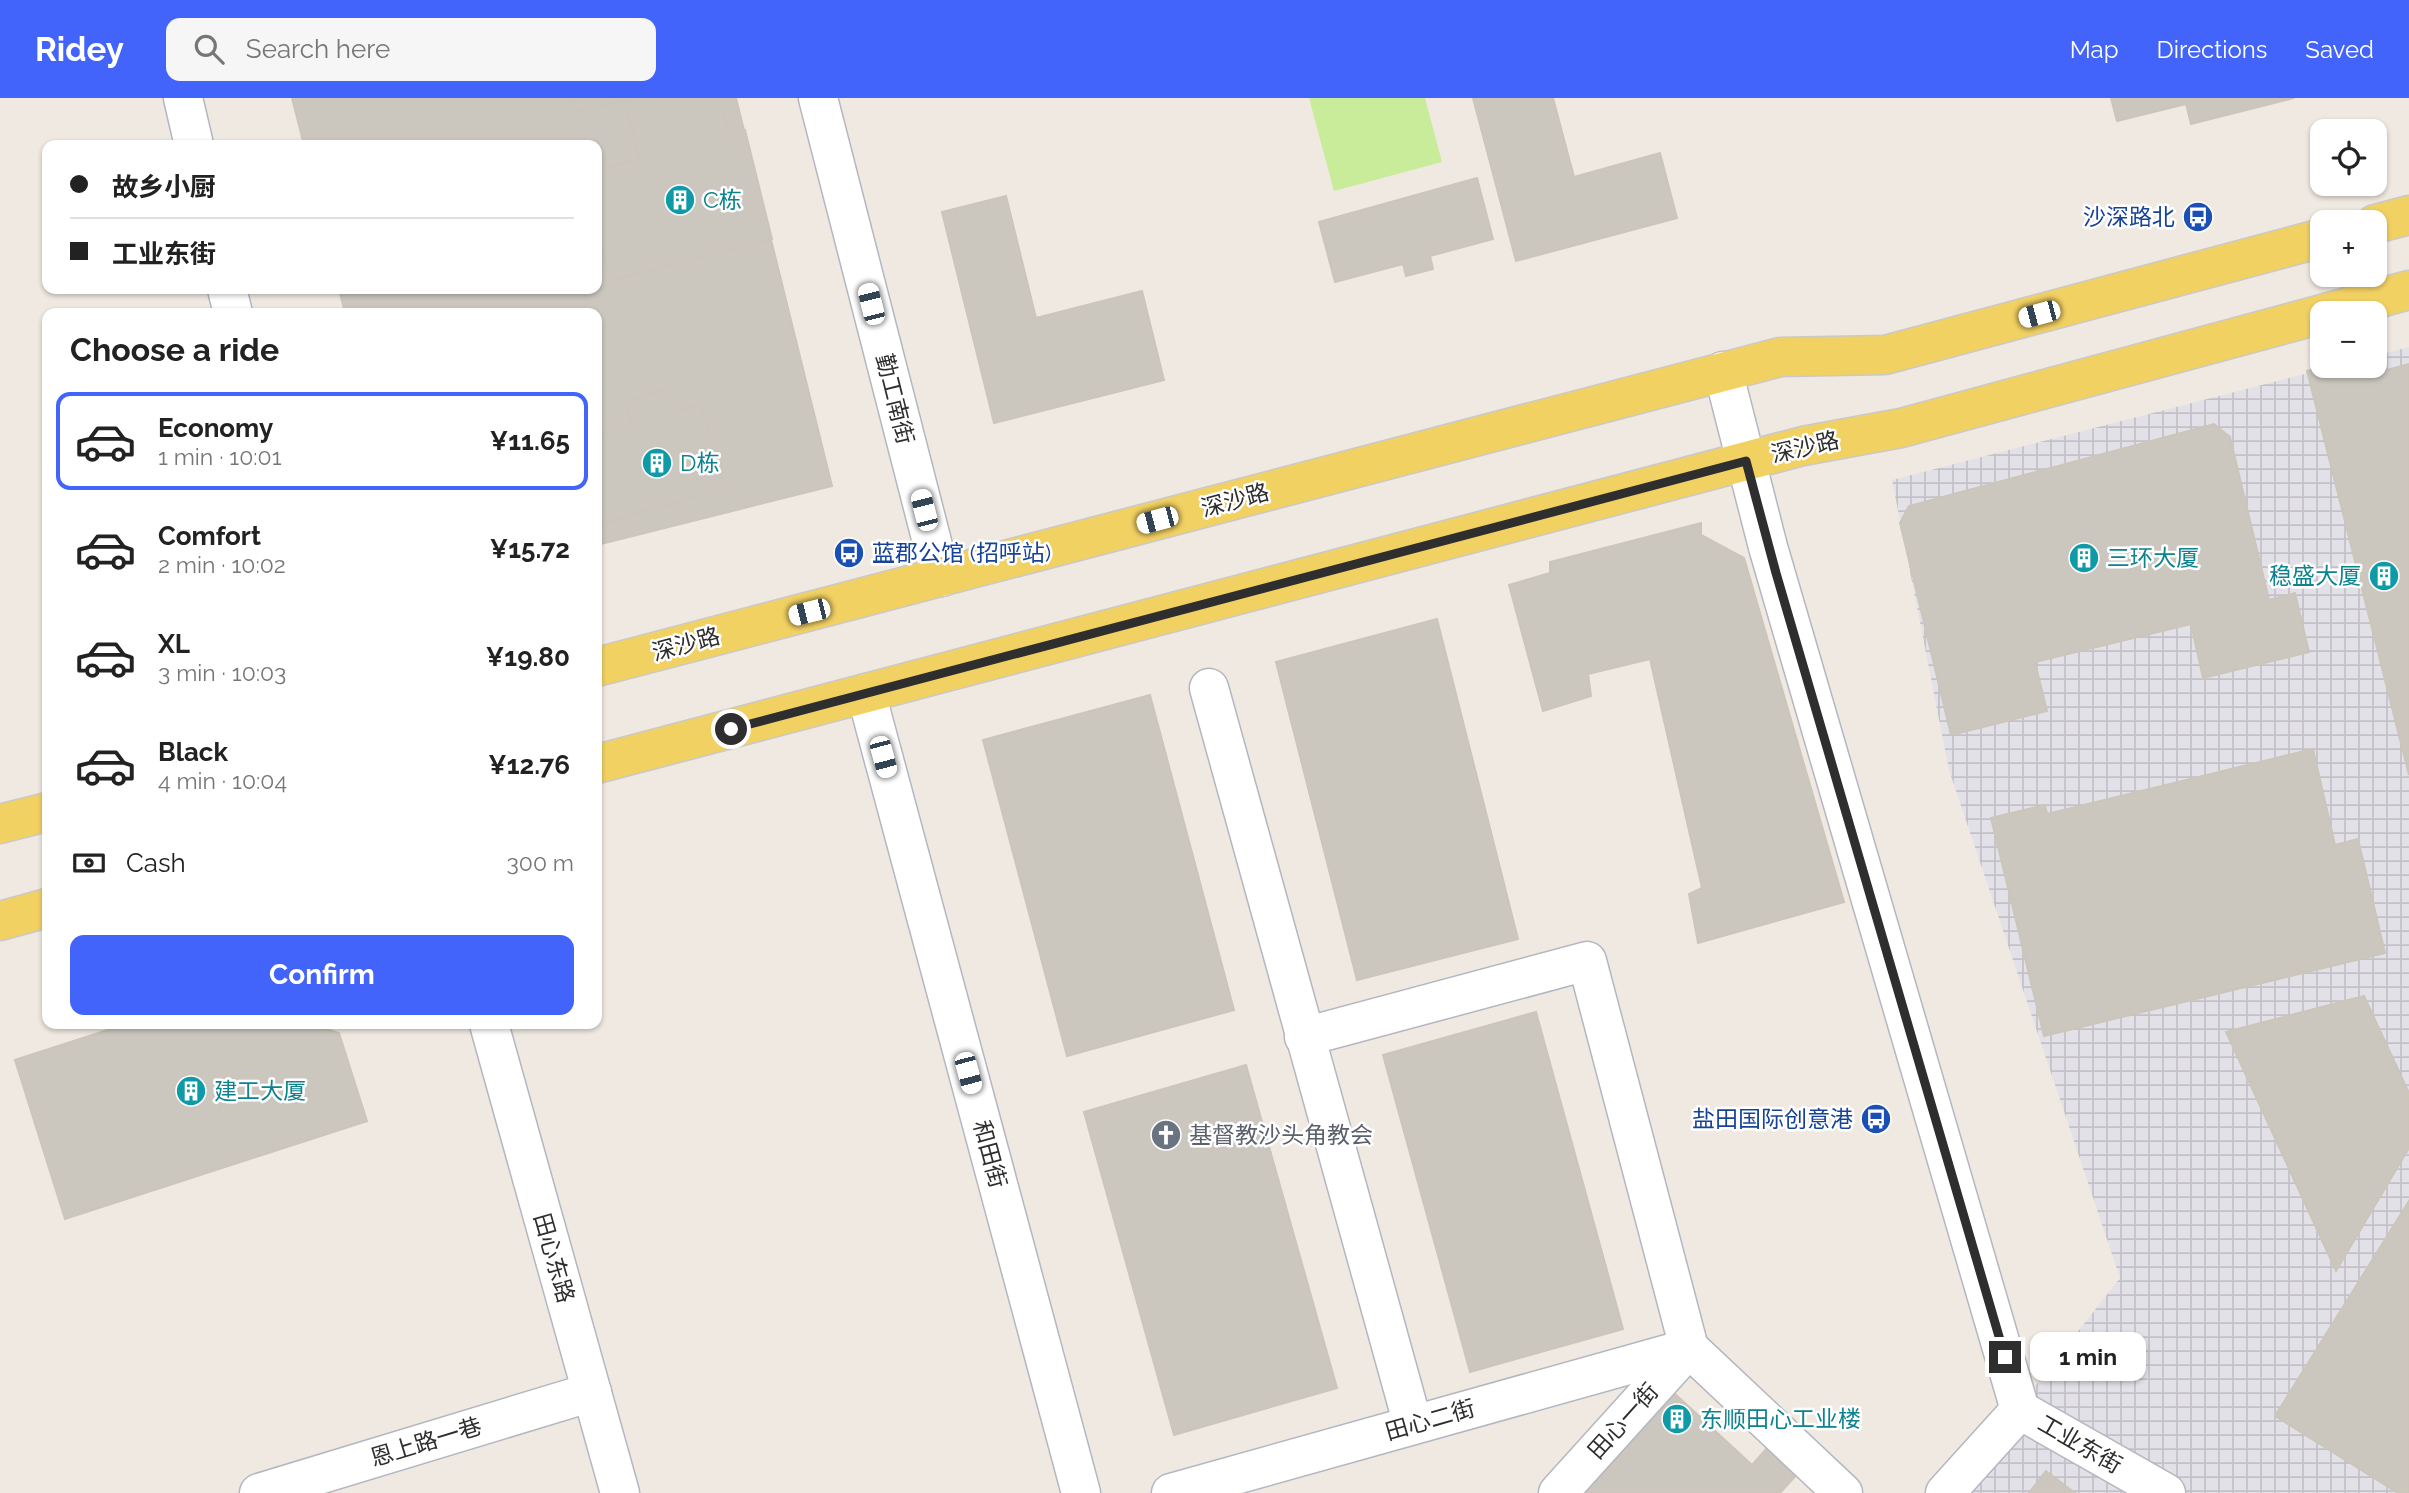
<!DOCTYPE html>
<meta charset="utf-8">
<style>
:root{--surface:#fff;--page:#f6f6f6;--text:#222;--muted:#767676;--line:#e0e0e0;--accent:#4264fb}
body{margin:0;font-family:Raleway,"Noto Sans SC",sans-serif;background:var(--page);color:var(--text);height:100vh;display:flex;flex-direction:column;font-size:26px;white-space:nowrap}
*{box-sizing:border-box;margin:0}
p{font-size:23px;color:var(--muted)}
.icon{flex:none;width:38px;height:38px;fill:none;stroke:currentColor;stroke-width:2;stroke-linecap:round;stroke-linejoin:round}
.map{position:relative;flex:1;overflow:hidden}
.panel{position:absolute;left:42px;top:210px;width:560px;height:721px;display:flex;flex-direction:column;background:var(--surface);border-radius:14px;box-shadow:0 2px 5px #0004}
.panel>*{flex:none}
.banner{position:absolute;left:42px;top:42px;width:560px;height:154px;border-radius:14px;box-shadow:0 2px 5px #0004;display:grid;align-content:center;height:154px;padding:0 28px;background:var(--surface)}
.fabs{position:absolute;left:2310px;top:21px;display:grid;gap:14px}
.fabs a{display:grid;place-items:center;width:77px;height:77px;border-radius:14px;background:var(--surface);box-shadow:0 2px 5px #0004;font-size:35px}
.end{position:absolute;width:32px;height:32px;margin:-16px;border:9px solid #2e2e2e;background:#fff;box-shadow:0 0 0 4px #fff}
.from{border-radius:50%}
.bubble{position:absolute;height:49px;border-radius:14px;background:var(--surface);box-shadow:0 2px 5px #0004;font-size:23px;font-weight:700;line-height:49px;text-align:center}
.car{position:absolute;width:21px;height:42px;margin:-21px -10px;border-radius:9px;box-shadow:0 0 5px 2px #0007;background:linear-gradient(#fff 24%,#345 0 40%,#fff 0 76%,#345 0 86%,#fff 0)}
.banner b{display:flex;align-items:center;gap:24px;height:66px;font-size:26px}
.banner b+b{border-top:2px solid var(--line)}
.banner i{width:18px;height:18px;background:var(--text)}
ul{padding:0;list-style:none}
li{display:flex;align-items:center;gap:21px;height:98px;margin:0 14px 10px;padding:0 14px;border:4px solid transparent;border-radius:14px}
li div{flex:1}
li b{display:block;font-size:26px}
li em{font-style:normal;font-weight:700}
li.selected{border-color:var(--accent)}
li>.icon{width:63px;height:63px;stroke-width:1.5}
h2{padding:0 28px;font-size:32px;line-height:84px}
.pay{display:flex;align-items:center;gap:18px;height:77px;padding:0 28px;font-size:26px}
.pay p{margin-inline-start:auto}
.cta{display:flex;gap:14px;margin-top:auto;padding:14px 28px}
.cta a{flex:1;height:80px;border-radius:14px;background:var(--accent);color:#fff;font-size:28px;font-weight:700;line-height:80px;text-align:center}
header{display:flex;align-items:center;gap:42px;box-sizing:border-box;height:98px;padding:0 35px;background:var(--accent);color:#fff}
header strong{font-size:33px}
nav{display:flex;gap:38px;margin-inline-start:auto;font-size:24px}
.search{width:490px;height:63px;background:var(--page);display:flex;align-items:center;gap:18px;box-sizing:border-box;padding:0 24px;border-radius:14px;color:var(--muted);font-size:26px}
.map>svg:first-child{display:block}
.industrial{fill:url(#industrial-grid)}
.pitch{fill:#c9ec9a}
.building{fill:#cbc7bf;stroke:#cbc5ba;stroke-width:2}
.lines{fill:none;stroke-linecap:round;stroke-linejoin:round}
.minor-casing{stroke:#b4b7c1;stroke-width:41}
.major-casing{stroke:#c9c9c9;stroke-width:41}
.minor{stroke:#fff;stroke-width:38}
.major{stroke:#f2d163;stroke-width:38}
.route{stroke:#2e2e2e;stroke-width:9}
.labels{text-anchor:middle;stroke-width:5;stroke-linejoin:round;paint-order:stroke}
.culture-label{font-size:23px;fill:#0d838f;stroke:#fff;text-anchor:start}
.transit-label{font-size:23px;fill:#164399;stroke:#fff;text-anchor:end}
.street-label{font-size:23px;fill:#2e2e2e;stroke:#fff}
.worship-label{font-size:23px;fill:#5b616d;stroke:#fff;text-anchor:start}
</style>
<header>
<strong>Ridey</strong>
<div class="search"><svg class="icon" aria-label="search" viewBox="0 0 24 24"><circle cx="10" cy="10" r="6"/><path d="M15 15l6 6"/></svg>Search here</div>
<nav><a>Map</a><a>Directions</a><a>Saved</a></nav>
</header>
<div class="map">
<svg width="2409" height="1395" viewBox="0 0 2409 1395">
<defs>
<pattern id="industrial-grid" width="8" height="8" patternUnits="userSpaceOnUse" patternTransform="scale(1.75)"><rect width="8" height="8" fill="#e3e1e8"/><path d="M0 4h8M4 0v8" fill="none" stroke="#c3c1c7"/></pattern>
</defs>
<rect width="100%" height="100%" fill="#efe9e1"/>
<!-- industrial -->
<path class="industrial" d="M 2409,249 L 2409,1395 L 1951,1395 L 2120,1180 L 1949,672 L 1892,382 L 2336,268 L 2375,268 L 2375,258 Z"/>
<!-- pitch -->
<path class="pitch" d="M 1309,0 L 1425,0 L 1442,64 L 1334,93 Z"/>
<!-- building -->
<g class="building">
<path d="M 292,0 L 736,0 L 832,388 L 597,447 L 597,215 L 345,215 L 339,191 L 597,191 L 597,47 L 304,47 Z"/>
<path d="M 569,0 L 720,0 L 729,36 L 745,32 L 772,141 L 610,183 L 597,132 L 597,72 L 639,61 L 625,2 L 572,15 Z"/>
<path d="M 1473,0 L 1553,0 L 1574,79 L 1660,55 L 1677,120 L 1516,163 Z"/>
<path d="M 2111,0 L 2294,0 L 2191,26 L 2186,6 L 2117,23 Z"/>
<path d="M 1477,80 L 1493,141 L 1430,158 L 1433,171 L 1406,178 L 1403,166 L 1335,184 L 1319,124 Z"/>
<path d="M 1006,98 L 1036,220 L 1142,193 L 1164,282 L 994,325 L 942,114 Z"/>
<path d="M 2409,266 L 2409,677 L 2307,273 L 2325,268 L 2353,268 L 2357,280 Z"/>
<path d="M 668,291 L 674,314 L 701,306 L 724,391 L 597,427 L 597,338 L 632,328 L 625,303 Z"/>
<path d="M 2214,326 L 2230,339 L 2269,502 L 2295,495 L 2309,554 L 2203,580 L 2191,526 L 2035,564 L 2047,613 L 1951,637 L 1900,425 L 1909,408 Z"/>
<path d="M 1701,425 L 1701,437 L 1744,460 L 1844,804 L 1698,845 L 1689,796 L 1702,790 L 1650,561 L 1588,576 L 1591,598 L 1543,613 L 1509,487 L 1550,475 L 1550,464 Z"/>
<path d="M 1437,521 L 1518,841 L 1357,882 L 1276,564 Z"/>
<path d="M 1150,597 L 1234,912 L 1067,958 L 983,642 Z"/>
<path d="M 2313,651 L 2335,747 L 2358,741 L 2385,855 L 2044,938 L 1991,720 L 2045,707 L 2047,716 Z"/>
<path d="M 2364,898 L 2409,995 L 2409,1050 L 2336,1173 L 2226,934 Z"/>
<path d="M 1536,914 L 1623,1231 L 1470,1274 L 1383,957 Z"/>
<path d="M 126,926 L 309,926 L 339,935 L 367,1023 L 65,1121 L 15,962 Z"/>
<path d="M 1246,967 L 1337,1290 L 1174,1337 L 1084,1014 Z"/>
<path d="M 2409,1103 L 2409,1395 L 2398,1395 L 2275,1318 Z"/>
<path d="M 1674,1295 L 1752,1367 L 1769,1348 L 1799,1374 L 1780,1395 L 1584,1395 Z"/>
<path d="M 2046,1373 L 2075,1395 L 2029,1395 Z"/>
</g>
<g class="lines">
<!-- minor casing -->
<g class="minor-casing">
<g id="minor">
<path d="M 183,0 L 194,47"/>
<path d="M 818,0 L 941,479"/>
<path d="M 227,191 L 233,215"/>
<path d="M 1723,273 L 1768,449 L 2020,1312 L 2166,1395"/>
<path d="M 1209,590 L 1413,1327"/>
<path d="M 866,595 L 1081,1395"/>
<path d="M 489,926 L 620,1395"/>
<path d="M 1304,939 L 1587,863 L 1689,1250 L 1843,1395"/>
<path d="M 259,1395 L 592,1294"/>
<path d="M 1171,1395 L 1689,1250"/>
<path d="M 1558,1395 L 1689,1250"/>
<path d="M 1945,1395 L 2020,1312"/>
</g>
</g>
<!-- major casing -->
<g class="major-casing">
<g id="major">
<path d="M 2375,126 L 2409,117"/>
<path d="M 2325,215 L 2409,192"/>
<path d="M 597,569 L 1780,259 L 1885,257 L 2322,140"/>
<path d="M 597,666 L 1803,348 L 1901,330 L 2322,216"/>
<path d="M 0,726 L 47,714"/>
<path d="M 0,823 L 47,810"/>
</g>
</g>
<!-- minor -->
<use href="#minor" class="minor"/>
<!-- major -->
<use href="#major" class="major"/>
</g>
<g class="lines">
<!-- route -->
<path class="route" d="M 731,631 L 1746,363 L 1776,475 L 2005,1259"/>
</g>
<!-- icons -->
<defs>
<g id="building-disc" transform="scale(1.575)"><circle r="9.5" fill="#0f9aa8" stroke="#fff"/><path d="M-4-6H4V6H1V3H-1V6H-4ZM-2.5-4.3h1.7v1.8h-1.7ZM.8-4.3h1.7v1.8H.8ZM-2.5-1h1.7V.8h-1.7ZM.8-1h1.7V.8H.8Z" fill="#fff"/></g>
<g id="bus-disc" transform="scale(1.575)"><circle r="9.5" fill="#1a4fb4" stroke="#fff"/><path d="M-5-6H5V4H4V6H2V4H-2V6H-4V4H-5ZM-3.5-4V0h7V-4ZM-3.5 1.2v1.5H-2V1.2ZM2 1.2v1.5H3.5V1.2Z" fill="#fff"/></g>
<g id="church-disc" transform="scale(1.575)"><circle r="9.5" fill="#6b7280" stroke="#fff"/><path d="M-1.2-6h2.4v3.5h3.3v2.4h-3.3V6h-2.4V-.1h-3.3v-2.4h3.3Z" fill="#fff"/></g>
</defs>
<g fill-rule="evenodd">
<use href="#building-disc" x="680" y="102"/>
<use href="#bus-disc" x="2198" y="119"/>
<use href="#building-disc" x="657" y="365"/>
<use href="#bus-disc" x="849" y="455"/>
<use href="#building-disc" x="2084" y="460"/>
<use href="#building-disc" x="2384" y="478"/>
<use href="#building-disc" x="191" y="993"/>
<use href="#bus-disc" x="1876" y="1021"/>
<use href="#church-disc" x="1166" y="1037"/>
<use href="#building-disc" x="1677" y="1321"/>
</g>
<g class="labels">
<!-- culture labels -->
<g class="culture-label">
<text x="703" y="110">C栋</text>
<text x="680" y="373">D栋</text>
<text x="2107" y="468">三环大厦</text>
<text x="2361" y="486" text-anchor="end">稳盛大厦</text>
<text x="214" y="1001">建工大厦</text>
<text x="1700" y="1329">东顺田心工业楼</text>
</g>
<!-- transit labels -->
<g class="transit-label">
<text x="2175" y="127">沙深路北</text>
<text x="872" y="463" text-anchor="start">蓝郡公馆 (招呼站)</text>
<text x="1853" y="1029">盐田国际创意港</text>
</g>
<!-- street labels -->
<g class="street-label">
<text transform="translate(895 301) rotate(76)" y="8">勤工南街</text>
<text transform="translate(1805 349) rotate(-13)" y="8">深沙路</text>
<text transform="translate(1235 402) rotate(-15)" y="8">深沙路</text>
<text transform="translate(686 546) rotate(-15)" y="8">深沙路</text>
<text transform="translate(990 1056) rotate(75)" y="8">和田街</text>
<text transform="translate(554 1160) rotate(74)" y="8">田心东路</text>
<text transform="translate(1430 1322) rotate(-16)" y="8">田心二街</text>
<text transform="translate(1623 1323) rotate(-48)" y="8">田心一街</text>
<text transform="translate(426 1344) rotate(-17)" y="8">恩上路一巷</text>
<text transform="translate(2080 1346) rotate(30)" y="8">工业东街</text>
</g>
<!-- worship labels -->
<g class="worship-label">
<text x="1189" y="1045">基督教沙头角教会</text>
</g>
</g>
</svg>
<div class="fabs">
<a><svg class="icon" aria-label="locate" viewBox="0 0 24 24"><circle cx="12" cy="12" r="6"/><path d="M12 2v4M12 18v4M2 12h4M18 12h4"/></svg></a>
<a>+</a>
<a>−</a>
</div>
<i class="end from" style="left:731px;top:631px"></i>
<i class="end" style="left:2005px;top:1259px"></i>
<div class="bubble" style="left:2030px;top:1234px;width:116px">1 min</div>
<i class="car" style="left:871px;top:206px;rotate:346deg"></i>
<i class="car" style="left:2039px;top:216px;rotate:255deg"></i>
<i class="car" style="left:924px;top:412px;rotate:346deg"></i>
<i class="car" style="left:1157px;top:422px;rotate:255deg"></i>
<i class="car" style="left:809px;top:514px;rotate:256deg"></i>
<i class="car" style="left:883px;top:659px;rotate:165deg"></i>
<i class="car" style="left:968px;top:975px;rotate:165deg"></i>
<div class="banner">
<b><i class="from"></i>故乡小厨</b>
<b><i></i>工业东街</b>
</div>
<section class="panel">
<h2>Choose a ride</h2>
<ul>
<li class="selected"><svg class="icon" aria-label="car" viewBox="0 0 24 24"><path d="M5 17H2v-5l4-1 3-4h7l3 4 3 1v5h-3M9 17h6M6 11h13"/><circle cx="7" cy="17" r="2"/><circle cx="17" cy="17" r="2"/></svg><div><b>Economy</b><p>1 min · 10:01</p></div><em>¥11.65</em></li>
<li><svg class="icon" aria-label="car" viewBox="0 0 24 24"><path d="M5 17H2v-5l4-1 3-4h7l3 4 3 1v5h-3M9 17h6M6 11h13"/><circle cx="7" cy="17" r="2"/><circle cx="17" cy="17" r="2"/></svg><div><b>Comfort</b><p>2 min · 10:02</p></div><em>¥15.72</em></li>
<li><svg class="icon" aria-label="car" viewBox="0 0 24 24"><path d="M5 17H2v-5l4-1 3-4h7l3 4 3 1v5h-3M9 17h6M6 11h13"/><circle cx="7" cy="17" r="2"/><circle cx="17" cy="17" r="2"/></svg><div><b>XL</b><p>3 min · 10:03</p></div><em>¥19.80</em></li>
<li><svg class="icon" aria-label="car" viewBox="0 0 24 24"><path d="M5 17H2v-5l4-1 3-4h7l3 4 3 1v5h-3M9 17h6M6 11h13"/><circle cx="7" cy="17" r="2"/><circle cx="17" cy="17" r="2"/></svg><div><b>Black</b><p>4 min · 10:04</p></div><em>¥12.76</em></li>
</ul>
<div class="pay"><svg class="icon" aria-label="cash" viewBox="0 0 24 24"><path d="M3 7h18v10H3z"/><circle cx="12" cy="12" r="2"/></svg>Cash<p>300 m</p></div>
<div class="cta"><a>Confirm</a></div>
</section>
</div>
